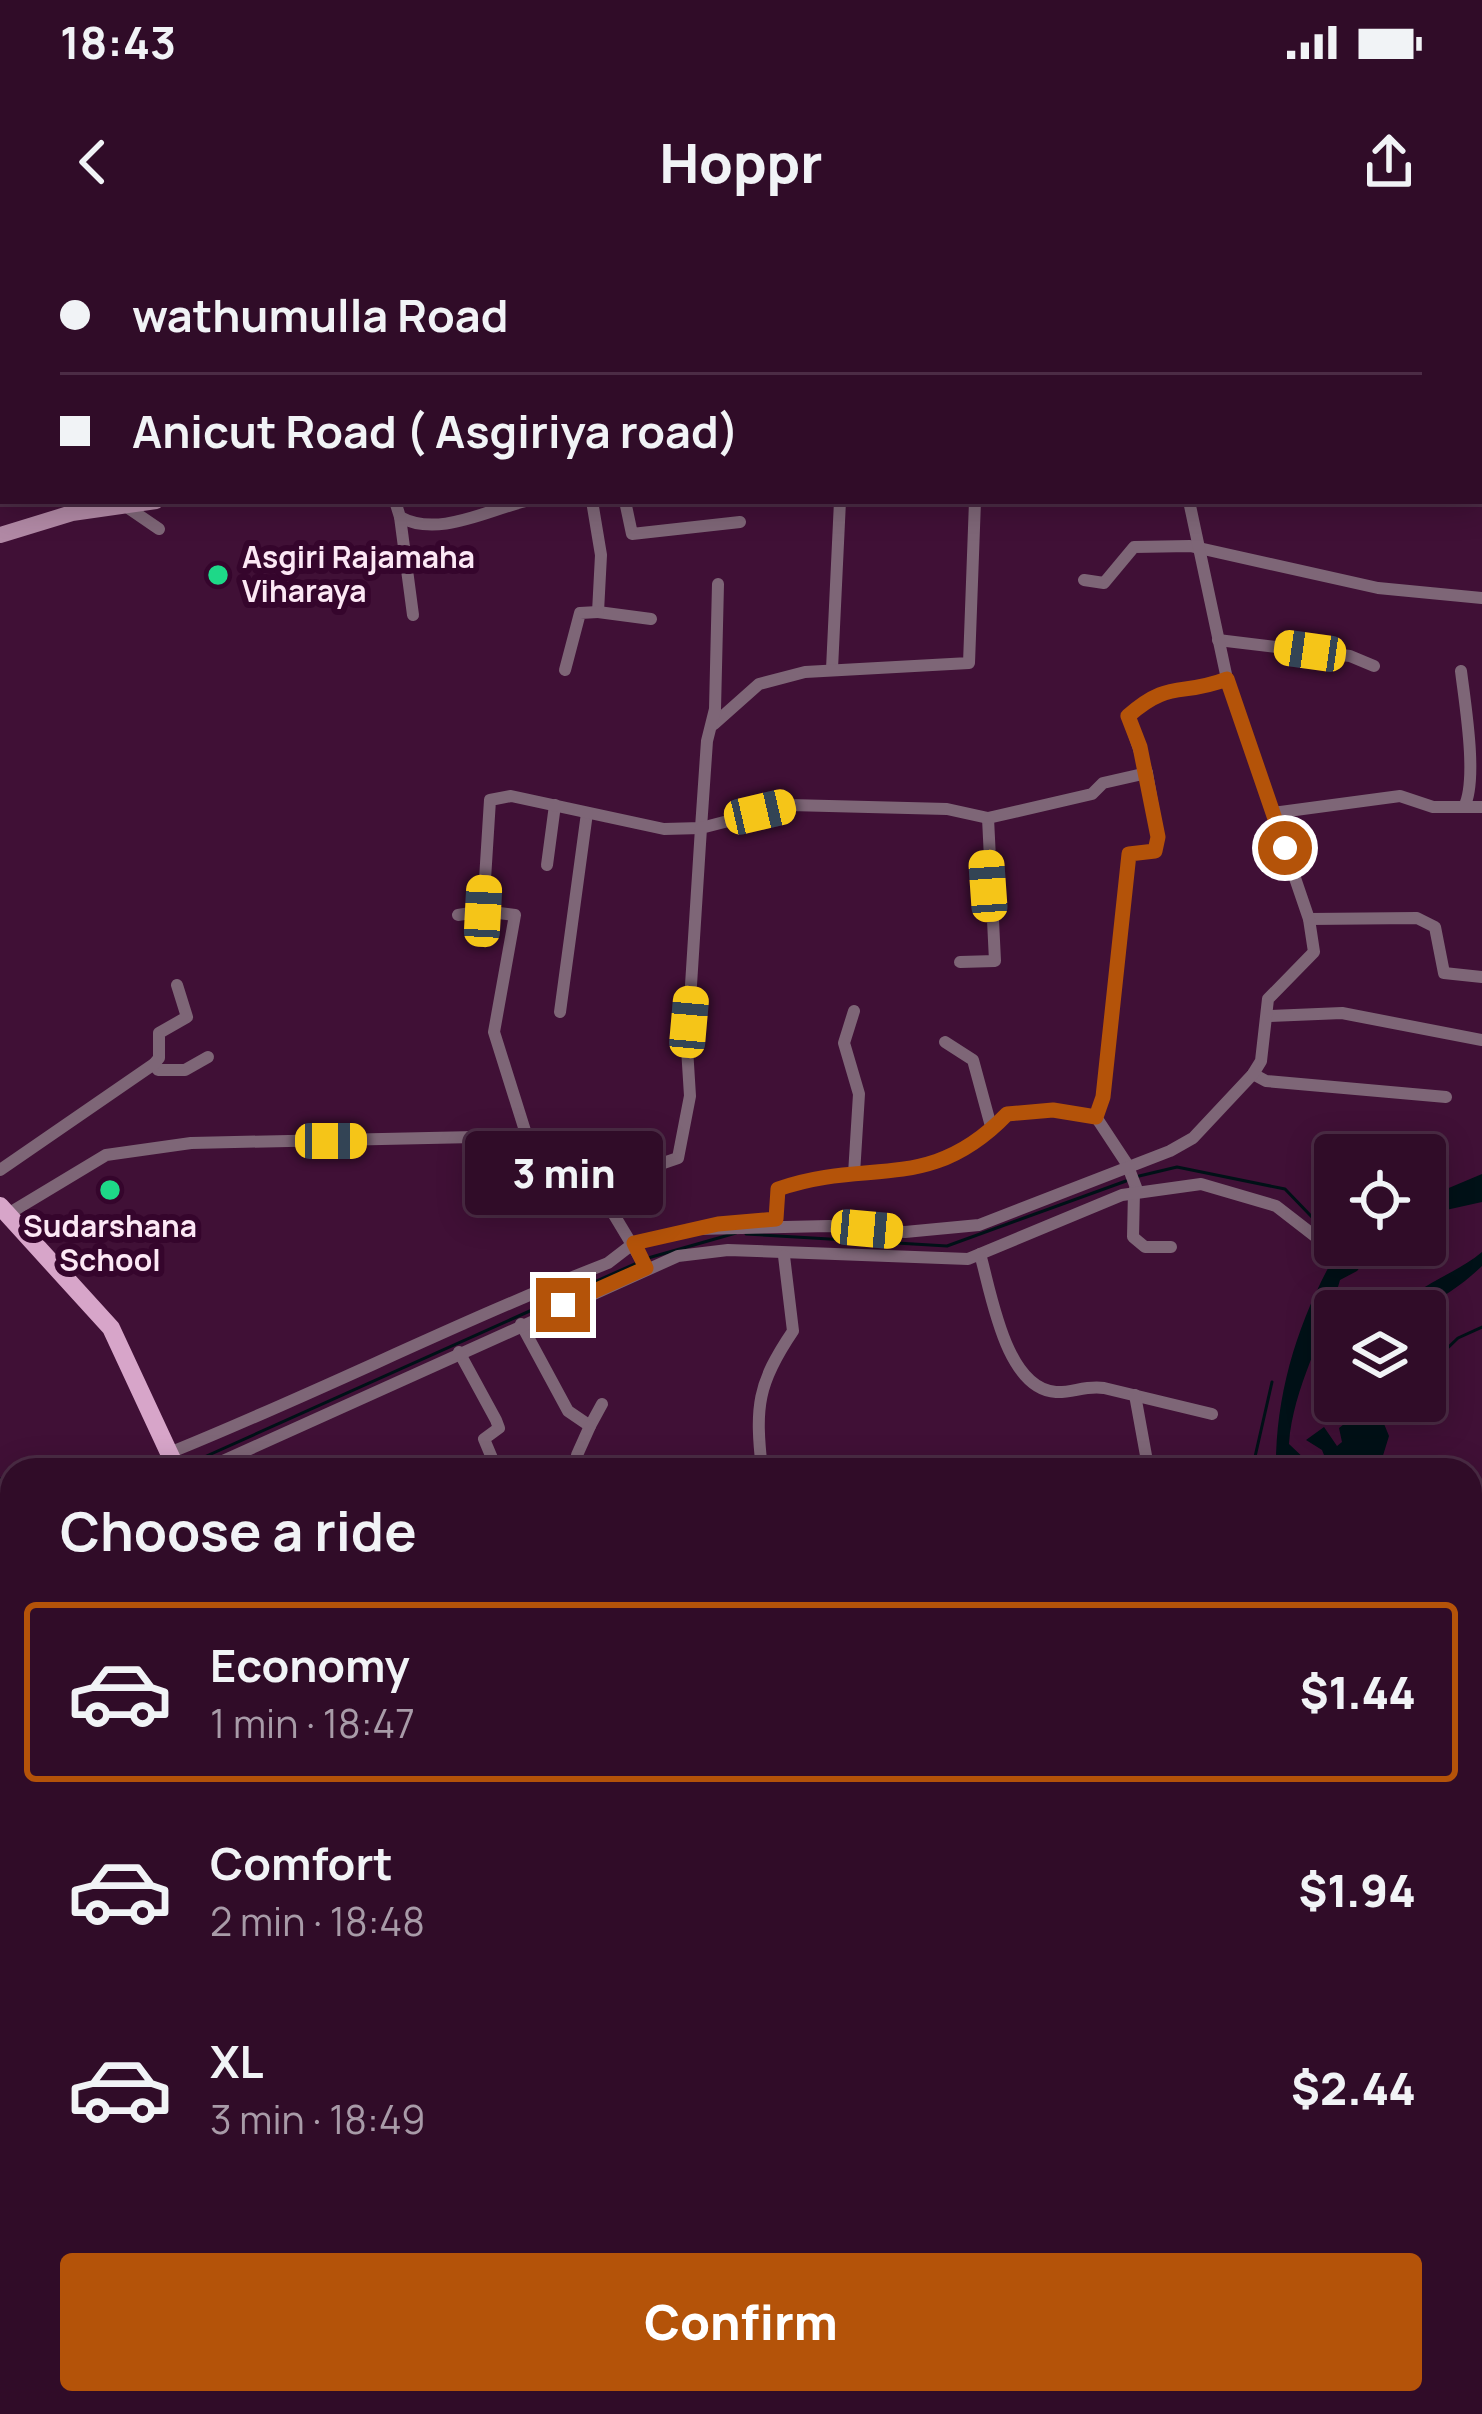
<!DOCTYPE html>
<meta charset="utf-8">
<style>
:root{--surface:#300c28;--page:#3c1a34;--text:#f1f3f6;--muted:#a89ba8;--line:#4b2c45;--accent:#b45309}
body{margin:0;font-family:Manrope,sans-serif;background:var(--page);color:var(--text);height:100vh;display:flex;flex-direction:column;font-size:45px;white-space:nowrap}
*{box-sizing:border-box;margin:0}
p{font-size:39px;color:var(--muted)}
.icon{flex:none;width:66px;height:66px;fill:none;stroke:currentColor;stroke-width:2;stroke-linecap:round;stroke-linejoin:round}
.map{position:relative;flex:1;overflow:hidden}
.details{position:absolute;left:0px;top:1218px;width:1482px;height:957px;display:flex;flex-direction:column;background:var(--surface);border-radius:36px 36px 0 0;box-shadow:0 6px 30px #0003,0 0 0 3px var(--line)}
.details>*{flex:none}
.hud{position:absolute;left:0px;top:0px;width:1482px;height:264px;box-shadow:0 6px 30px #0003,0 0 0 3px var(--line);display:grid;align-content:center;height:264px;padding:0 60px;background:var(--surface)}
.tools{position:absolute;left:1314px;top:894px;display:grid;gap:24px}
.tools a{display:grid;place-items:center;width:132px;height:132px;border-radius:12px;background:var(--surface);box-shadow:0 6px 30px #0003,0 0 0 3px var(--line);font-size:60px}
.end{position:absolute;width:54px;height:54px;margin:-27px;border:15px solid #b45309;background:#fff;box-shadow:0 0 0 6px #fff}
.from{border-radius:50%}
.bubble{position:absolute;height:84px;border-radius:12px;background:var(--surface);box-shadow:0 6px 30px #0003,0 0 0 3px var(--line);font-size:39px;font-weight:800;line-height:84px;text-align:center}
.car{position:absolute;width:36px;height:72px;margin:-36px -18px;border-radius:15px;box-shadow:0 0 9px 3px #0007;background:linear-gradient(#f5c518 24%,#345 0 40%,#f5c518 0 76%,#345 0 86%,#f5c518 0)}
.hud b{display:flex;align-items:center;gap:42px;height:114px;font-size:45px}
.hud b+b{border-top:3px solid var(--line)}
.hud i{width:30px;height:30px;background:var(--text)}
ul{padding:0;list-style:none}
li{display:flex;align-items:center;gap:36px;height:180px;margin:0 24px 18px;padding:0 36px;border:6px solid transparent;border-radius:12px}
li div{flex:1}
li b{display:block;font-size:45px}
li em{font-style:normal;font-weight:800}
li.on{border-color:var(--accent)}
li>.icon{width:108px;height:108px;stroke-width:1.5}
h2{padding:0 60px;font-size:54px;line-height:144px}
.cta{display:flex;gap:24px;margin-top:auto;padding:24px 60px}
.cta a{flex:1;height:138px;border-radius:12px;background:var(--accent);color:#fff;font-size:48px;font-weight:800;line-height:138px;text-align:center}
.status{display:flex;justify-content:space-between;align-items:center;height:84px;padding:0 60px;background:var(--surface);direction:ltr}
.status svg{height:33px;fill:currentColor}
header{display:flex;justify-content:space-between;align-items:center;height:156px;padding:0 60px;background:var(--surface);font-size:54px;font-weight:800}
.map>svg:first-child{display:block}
.green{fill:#28247a}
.water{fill:#001117}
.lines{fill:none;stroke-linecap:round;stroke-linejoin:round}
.stream{stroke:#001117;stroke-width:3}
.street{stroke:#7e6677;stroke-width:12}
.secondary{stroke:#b189a5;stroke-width:16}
.primary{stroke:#d7a5c9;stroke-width:18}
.route{stroke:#b45309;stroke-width:15}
.poi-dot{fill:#1ed888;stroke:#35052c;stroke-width:4.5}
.labels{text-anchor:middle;stroke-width:12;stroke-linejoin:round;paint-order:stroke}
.poi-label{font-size:30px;font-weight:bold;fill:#fce8f5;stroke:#35052c;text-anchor:start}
</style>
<div class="status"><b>18:43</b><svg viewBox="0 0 49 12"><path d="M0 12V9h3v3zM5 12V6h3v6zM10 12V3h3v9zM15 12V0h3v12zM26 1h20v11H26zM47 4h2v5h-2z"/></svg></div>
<header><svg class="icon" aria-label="back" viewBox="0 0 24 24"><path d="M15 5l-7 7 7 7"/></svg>Hoppr<svg class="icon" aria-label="share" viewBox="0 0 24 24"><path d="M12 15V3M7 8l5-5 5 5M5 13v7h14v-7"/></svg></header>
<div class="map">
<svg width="1482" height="2174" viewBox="0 0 1482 2174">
<rect width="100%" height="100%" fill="#401036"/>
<!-- green -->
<path class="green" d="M 0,1467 L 12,1487 L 12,1528 L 0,1535 Z"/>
<!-- water -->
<g class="water">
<path d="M 1482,934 L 1482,962 L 1437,972 L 1425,982 L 1425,958 Z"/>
<path d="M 1378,1005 L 1357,1031 L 1340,1040 C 1325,1095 1293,1147 1289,1204 L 1309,1223 L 1306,1230 L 1286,1225 L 1276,1230 C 1275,1151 1300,1074 1341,1005 Z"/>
<path d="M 1482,1012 L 1482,1026 C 1460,1047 1427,1071 1398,1071 C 1420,1042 1455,1035 1482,1012 Z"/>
<path d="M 1360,1161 L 1384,1161 L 1380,1174 L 1389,1196 L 1381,1222 L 1391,1224 L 1388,1230 L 1330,1230 L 1322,1210 L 1306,1200 L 1324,1187 L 1337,1206 L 1342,1202 L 1339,1188 L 1353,1177 Z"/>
</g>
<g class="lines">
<!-- stream -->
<g class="stream">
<path d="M 1135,937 L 1177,927 L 1285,949 L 1335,1001"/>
<path d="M 746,994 L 947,1006 L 1126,941"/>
<path d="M 648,1018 L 736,993"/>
<path d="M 1428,1127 L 1458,1098 L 1482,1087"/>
<path d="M 182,1227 L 639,1022"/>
<path d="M 1252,1230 L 1272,1142"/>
<path d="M 0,1239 L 12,1241"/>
<path d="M 1470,1473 L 1482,1466"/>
<path d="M 1473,1879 L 1482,1880"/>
<path d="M 1448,2163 L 1452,2174"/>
<path d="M 682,2174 L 690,2163"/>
<path d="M 900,2174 L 905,2163"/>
<path d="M 1478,2174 L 1482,2170"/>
</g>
<!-- street -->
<g class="street">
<path d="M 1155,0 L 1156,3"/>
<path d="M 1300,0 L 1301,3"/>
<path d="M 700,3 L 701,0"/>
<path d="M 803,3 L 804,0"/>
<path d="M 1479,111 L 1482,102"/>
<path d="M 395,261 L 400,277 C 438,298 487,270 526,261"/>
<path d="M 592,261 L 601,315 L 598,372 L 651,379"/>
<path d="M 625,261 L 632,294 L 740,282"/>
<path d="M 124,265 L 159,289"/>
<path d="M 400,277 L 413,375"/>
<path d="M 1084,340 L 1104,343 L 1134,307 L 1190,306 L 1378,348 L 1482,358"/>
<path d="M 1218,400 L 1350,416 L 1374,426"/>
<path d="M 832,429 L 840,261"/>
<path d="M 565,430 L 580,373 L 598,372"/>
<path d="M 1461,431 C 1465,464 1478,540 1464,567"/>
<path d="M 714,484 L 759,444 L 805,432 L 969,423 L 975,261"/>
<path d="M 1273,573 L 1400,556 L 1433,567 L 1482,567"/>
<path d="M 547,625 L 555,565"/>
<path d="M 458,675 L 483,671"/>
<path d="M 1309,679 L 1417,678 L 1435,687 L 1444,733 L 1482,737"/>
<path d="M 960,722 L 995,721 L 988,578"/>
<path d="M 854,771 L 844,803 L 859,854 L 854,934"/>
<path d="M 560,772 L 587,573"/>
<path d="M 1267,776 L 1342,773 L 1482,800"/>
<path d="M 945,802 L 973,820 L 992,890"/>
<path d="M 154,824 L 158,830 L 185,830 L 208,817"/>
<path d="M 1253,834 L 1266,841 L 1446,857"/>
<path d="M 527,897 L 494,792 L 515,675 L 483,671 L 490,560 L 511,556 L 664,589 L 701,588 L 707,501 L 715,469 L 718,344"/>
<path d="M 0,930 L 154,824 L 159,818 L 159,793 L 187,777 L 177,745"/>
<path d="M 599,945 L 678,918 L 690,856 L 687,808 L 701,588 L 790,565 L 947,569 L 988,578 L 1092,554 L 1103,543 L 1147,533 L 1128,476 C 1170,438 1180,458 1227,439"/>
<path d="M 1137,950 L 1127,924 L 1096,877 L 1103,857 L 1129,614 L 1155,611 L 1158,597 L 1147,533"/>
<path d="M 1134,951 L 1133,997 L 1145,1007 L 1171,1007"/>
<path d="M 8,974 L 106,915 L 191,903 L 566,895 L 646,1028"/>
<path d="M 763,980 L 776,979 L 779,949 C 869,916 927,956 1007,875 L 1053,870 L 1096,877"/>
<path d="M 980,1014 C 991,1051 1005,1149 1056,1152 C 1072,1153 1086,1145 1104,1148 L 1212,1174"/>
<path d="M 521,1084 L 568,1171 L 590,1186 L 602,1164"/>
<path d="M 459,1112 L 496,1180 L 499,1188 L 484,1199 L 497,1230"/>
<path d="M 1135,1155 L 1147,1221"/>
<path d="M 169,1213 C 318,1153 459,1081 608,1023 L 634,1003 L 696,989 L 829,986 L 905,992 L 979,985 L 1170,911 L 1193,898 L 1253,834 L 1261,821 L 1268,759 L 1314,712 L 1309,679 L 1227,439 L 1189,261"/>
<path d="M 577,1215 L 590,1186"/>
<path d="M 203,1230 L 678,1016 L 728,1010 L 968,1019 L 1122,955 L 1201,944 L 1276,966 L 1316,997"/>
<path d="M 762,1230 C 755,1167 757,1144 793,1091 L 784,1016"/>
<path d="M 0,1253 L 12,1253"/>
<path d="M 102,2163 L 105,2174"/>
<path d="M 908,2174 L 915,2163"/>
</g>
<!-- secondary -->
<g class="secondary">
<path d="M 129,3 L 129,0"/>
<path d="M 0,295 L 72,273 L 156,261"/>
<path d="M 0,1739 L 12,1740"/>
</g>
<!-- primary -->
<g class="primary">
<path d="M 0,966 L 111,1088 L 177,1230"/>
<path d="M 417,2163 L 420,2174"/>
<path d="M 459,2163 L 466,2174"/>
</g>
</g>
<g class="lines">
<!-- route -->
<path class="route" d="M 563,1065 L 646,1028 L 634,1003 L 718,984 L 776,979 L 778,949 C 869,917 929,955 1007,874 L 1053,870 L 1096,877 L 1103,857 L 1129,614 L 1155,611 L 1158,597 L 1140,507 L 1128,476 C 1170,439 1180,457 1227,439 L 1285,608"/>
</g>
<!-- markers -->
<g class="poi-dot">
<circle cx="218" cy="335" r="12"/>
<circle cx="110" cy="950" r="12"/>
</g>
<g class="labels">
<!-- poi labels -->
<g class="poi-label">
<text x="242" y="328">Asgiri Rajamaha<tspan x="242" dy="34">Viharaya</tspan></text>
<text x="110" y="997" text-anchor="middle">Sudarshana<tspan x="110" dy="34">School</tspan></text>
</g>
</g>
</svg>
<div class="tools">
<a><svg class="icon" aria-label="locate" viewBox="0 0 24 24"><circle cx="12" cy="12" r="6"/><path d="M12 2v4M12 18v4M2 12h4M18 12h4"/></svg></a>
<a><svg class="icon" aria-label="layers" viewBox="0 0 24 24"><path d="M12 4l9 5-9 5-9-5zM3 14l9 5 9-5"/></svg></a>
</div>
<i class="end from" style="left:1285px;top:608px"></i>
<i class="end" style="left:563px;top:1065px"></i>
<div class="bubble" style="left:465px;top:891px;width:198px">3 min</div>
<i class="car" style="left:1310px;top:411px;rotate:278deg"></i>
<i class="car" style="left:760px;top:572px;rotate:77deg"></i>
<i class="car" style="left:988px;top:646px;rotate:356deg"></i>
<i class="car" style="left:483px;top:671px;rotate:3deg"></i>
<i class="car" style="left:689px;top:782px;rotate:5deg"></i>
<i class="car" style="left:331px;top:901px;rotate:90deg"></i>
<i class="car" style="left:867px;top:989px;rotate:95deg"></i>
<div class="hud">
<b><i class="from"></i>wathumulla Road</b>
<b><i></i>Anicut Road ( Asgiriya road)</b>
</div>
<section class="details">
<h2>Choose a ride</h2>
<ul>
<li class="on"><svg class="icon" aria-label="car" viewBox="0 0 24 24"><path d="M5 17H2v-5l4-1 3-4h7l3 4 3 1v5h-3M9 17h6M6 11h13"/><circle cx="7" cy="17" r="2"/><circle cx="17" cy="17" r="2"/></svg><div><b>Economy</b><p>1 min · 18:47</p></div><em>$1.44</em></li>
<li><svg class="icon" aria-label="car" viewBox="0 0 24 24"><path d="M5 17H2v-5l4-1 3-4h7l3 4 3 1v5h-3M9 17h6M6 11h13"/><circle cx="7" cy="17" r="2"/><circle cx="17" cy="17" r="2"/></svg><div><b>Comfort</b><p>2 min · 18:48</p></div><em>$1.94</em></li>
<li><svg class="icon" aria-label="car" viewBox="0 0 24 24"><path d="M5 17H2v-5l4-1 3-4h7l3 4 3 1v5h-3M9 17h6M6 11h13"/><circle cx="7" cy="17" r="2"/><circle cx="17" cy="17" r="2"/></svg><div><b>XL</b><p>3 min · 18:49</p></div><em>$2.44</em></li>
</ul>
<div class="cta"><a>Confirm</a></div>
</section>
</div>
